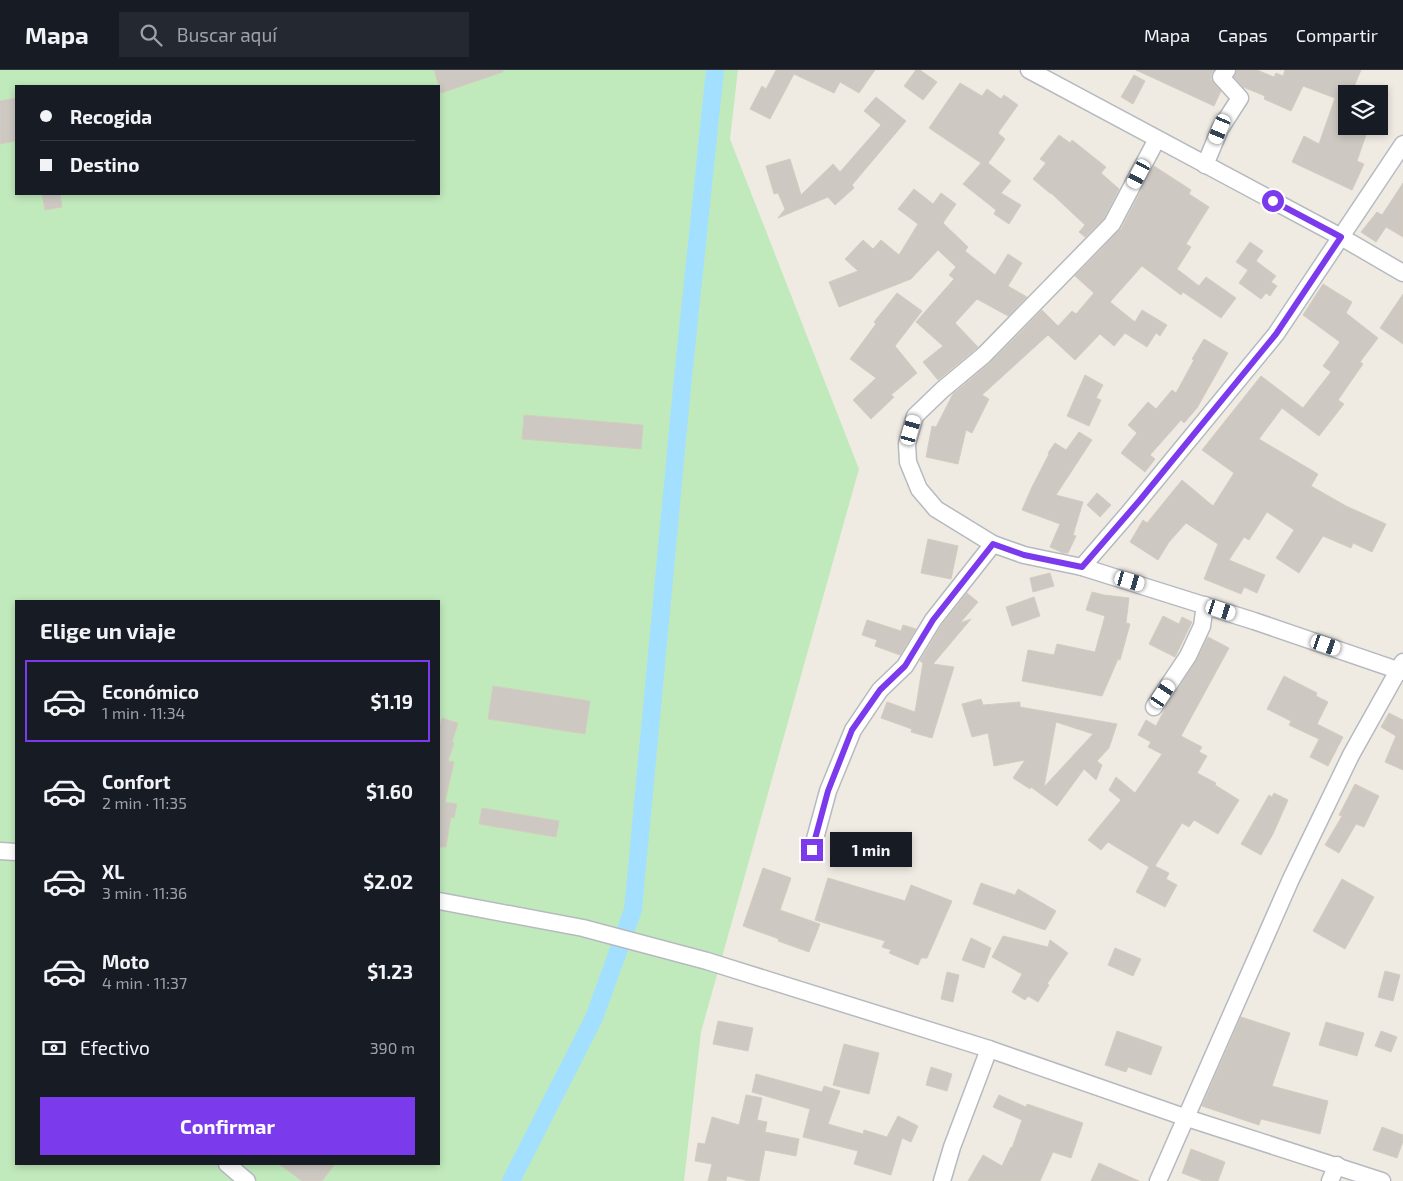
<!DOCTYPE html>
<html lang="es">
<meta charset="utf-8">
<style>
:root{--surface:#171b24;--page:#242831;--text:#f1f3f6;--muted:#9ea1a6;--line:#363941;--accent:#7c3aed}
body{margin:0;font-family:"Exo 2",sans-serif;background:var(--page);color:var(--text);height:100vh;display:flex;flex-direction:column;font-size:19px;white-space:nowrap}
*{box-sizing:border-box;margin:0}
p{font-size:16px;color:var(--muted)}
.icon{flex:none;width:28px;height:28px;fill:none;stroke:currentColor;stroke-width:2;stroke-linecap:round;stroke-linejoin:round}
.map{position:relative;flex:1;overflow:hidden}
.sheet{position:absolute;left:15px;top:530px;width:425px;height:565px;display:flex;flex-direction:column;background:var(--surface);border-radius:0px;box-shadow:0 2px 8px #0003}
.sheet>*{flex:none}
.top-card{position:absolute;left:15px;top:15px;width:425px;height:110px;border-radius:0px;box-shadow:0 2px 8px #0003;display:grid;align-content:center;height:110px;padding:0 25px;background:var(--surface)}
.controls{position:absolute;left:1338px;top:15px;display:grid;gap:10px}
.controls a{display:grid;place-items:center;width:50px;height:50px;border-radius:0px;background:var(--surface);box-shadow:0 2px 8px #0003;font-size:25px}
.end{position:absolute;width:22px;height:22px;margin:-11px;border:6px solid #7c3aed;background:#fff;box-shadow:0 0 0 2px #fff}
.from{border-radius:50%}
.bubble{position:absolute;height:35px;border-radius:0px;background:var(--surface);box-shadow:0 2px 8px #0003;font-size:16px;font-weight:700;line-height:35px;text-align:center}
.car{position:absolute;width:15px;height:30px;margin:-15px -8px;border-radius:6px;box-shadow:0 0 4px 1px #0007;background:linear-gradient(#fff 24%,#345 0 40%,#fff 0 76%,#345 0 86%,#fff 0)}
.top-card b{display:flex;align-items:center;gap:18px;height:48px;font-size:19px}
.top-card b+b{border-top:1px solid var(--line)}
.top-card i{width:12px;height:12px;background:var(--text)}
ul{padding:0;list-style:none}
li{display:flex;align-items:center;gap:15px;height:82px;margin:0 10px 8px;padding:0 15px;border:2px solid transparent;border-radius:0px}
li div{flex:1}
li b{display:block;font-size:19px}
li em{font-style:normal;font-weight:700}
li.on{border-color:var(--accent)}
li>.icon{width:45px;height:45px;stroke-width:1.5}
h2{padding:0 25px;font-size:22px;line-height:60px}
.pay{display:flex;align-items:center;gap:12px;height:55px;padding:0 25px;font-size:19px}
.pay p{margin-inline-start:auto}
.button{display:flex;gap:10px;margin-top:auto;padding:10px 25px}
.button a{flex:1;height:58px;border-radius:0px;background:var(--accent);color:#fff;font-size:20px;font-weight:700;line-height:58px;text-align:center}
header{display:flex;align-items:center;gap:30px;box-sizing:border-box;height:70px;padding:0 25px;background:var(--surface);border-bottom:1px solid var(--line)}
header strong{font-size:24px}
nav{display:flex;gap:28px;margin-inline-start:auto;font-size:18px}
.search{width:350px;height:45px;background:var(--page);display:flex;align-items:center;gap:12px;box-sizing:border-box;padding:0 18px;border-radius:0px;color:var(--muted);font-size:19px}
.map>svg:first-child{display:block}
.green{fill:#c1eabc;fill-rule:evenodd}
.lines{fill:none;stroke-linecap:round;stroke-linejoin:round}
.canal{stroke:#a3e0ff;stroke-width:18}
.building{fill:#cdc8c2;stroke:#d5ccc0;fill-rule:evenodd}
.minor-casing{stroke:#b6babf;stroke-width:19}
.minor{stroke:#fff;stroke-width:16}
.route{stroke:#7c3aed;stroke-width:6}
</style>
<header>
<strong>Mapa</strong>
<div class="search"><svg class="icon" aria-label="search" viewBox="0 0 24 24"><circle cx="10" cy="10" r="6"/><path d="M15 15l6 6"/></svg>Buscar aquí</div>
<nav><a>Mapa</a><a>Capas</a><a>Compartir</a></nav>
</header>
<div class="map">
<svg width="1403" height="1111" viewBox="0 0 1403 1111">
<rect width="100%" height="100%" fill="#efebe3"/>
<!-- green -->
<path class="green" d="M 0,0 L 738,0 L 730,69 L 859,399 L 701,962 L 684,1111 L 0,1111 ZM 16,16 L 439,16 L 439,124 L 16,124 ZM 16,531 L 439,531 L 439,1094 L 16,1094 Z"/>
<g class="lines">
<!-- canal -->
<path class="canal" d="M 511,1111 L 594,948 L 633,840 L 682,317 L 715,0"/>
</g>
<!-- building -->
<g class="building">
<path d="M 434,0 L 503,0 L 503,2 L 441,23 Z"/>
<path d="M 776,0 L 875,0 L 859,23 L 840,12 L 834,23 L 794,4 L 770,49 L 750,39 L 762,16 L 766,19 Z"/>
<path d="M 916,0 L 920,0 L 937,12 L 923,30 L 904,16 Z"/>
<path d="M 1136,0 L 1214,0 L 1211,4 L 1211,10 L 1221,21 L 1214,36 Z"/>
<path d="M 1237,0 L 1257,0 L 1274,7 L 1276,3 L 1283,6 L 1285,0 L 1361,0 L 1351,24 L 1346,24 L 1346,56 L 1369,56 L 1357,91 L 1364,94 L 1352,120 L 1292,92 L 1304,66 L 1319,74 L 1335,28 L 1303,16 L 1291,41 L 1264,29 L 1265,26 L 1243,17 L 1234,7 Z"/>
<path d="M 1134,5 L 1145,11 L 1133,34 L 1121,27 Z"/>
<path d="M 960,13 L 982,26 L 987,19 L 1001,29 L 1004,25 L 1018,35 L 998,63 L 1005,69 L 988,93 L 1011,111 L 1001,123 L 1021,135 L 1009,154 L 994,144 L 996,140 L 963,114 L 981,93 L 929,58 Z"/>
<path d="M 876,27 L 906,51 L 852,115 L 854,118 L 835,135 L 828,127 L 778,148 L 785,139 L 778,123 L 774,124 L 766,96 L 790,89 L 801,125 L 833,94 L 840,102 L 881,55 L 864,41 Z"/>
<path d="M 16,28 L 16,71 L 0,74 L 0,31 Z"/>
<path d="M 1059,65 L 1070,73 L 1072,70 L 1106,97 L 1101,103 L 1119,119 L 1104,148 L 1085,167 L 1079,162 L 1085,155 L 1051,123 L 1051,124 L 1033,109 L 1046,93 L 1040,89 Z"/>
<path d="M 1154,96 L 1191,120 L 1189,124 L 1209,137 L 1186,174 L 1191,177 L 1177,199 L 1199,216 L 1206,207 L 1236,228 L 1221,248 L 1183,222 L 1181,225 L 1142,196 L 1110,232 L 1135,252 L 1142,240 L 1167,255 L 1160,266 L 1156,263 L 1147,277 L 1125,263 L 1114,276 L 1100,264 L 1075,290 L 1048,265 L 982,325 L 989,329 L 972,363 L 966,360 L 958,394 L 926,387 L 932,356 L 936,357 L 953,324 L 991,292 L 1042,240 L 1058,256 L 1072,241 L 1076,244 L 1094,223 L 1075,206 L 1121,159 Z"/>
<path d="M 1403,113 L 1403,167 L 1386,157 L 1376,172 L 1361,162 L 1377,142 L 1382,145 Z"/>
<path d="M 914,119 L 933,134 L 941,123 L 956,134 L 943,153 L 968,177 L 965,181 L 995,205 L 1008,184 L 1022,193 L 1008,216 L 1027,227 L 1008,246 L 977,229 L 955,253 L 978,277 L 938,310 L 923,292 L 943,276 L 916,252 L 954,209 L 949,205 L 956,197 L 938,180 L 911,209 L 839,237 L 829,212 L 858,201 L 845,189 L 863,170 L 873,179 L 881,170 L 899,185 L 918,154 L 898,139 Z"/>
<path d="M 42,124 L 60,124 L 62,137 L 45,140 Z"/>
<path d="M 1250,172 L 1263,181 L 1256,191 L 1276,206 L 1271,212 L 1277,216 L 1270,226 L 1266,223 L 1261,229 L 1239,213 L 1248,200 L 1236,192 Z"/>
<path d="M 1323,214 L 1352,232 L 1346,243 L 1378,268 L 1360,292 L 1363,294 L 1338,330 L 1344,334 L 1319,366 L 1282,338 L 1259,369 L 1318,404 L 1311,416 L 1346,436 L 1386,454 L 1372,482 L 1353,473 L 1351,478 L 1323,466 L 1299,503 L 1276,488 L 1294,460 L 1267,442 L 1249,470 L 1244,467 L 1229,490 L 1265,505 L 1257,523 L 1244,517 L 1241,524 L 1204,509 L 1218,474 L 1186,453 L 1169,472 L 1158,490 L 1130,472 L 1143,450 L 1147,453 L 1182,410 L 1213,436 L 1234,403 L 1202,380 L 1261,306 L 1303,338 L 1331,302 L 1323,296 L 1340,272 L 1303,245 Z"/>
<path d="M 897,223 L 922,241 L 895,276 L 917,303 L 891,325 L 894,327 L 871,349 L 853,330 L 876,308 L 850,289 L 876,254 L 874,252 Z"/>
<path d="M 1403,224 L 1403,274 L 1380,258 Z"/>
<path d="M 1204,269 L 1228,283 L 1197,338 L 1184,353 L 1181,350 L 1150,385 L 1155,389 L 1145,402 L 1121,383 L 1137,363 L 1128,355 L 1148,332 L 1156,339 L 1172,320 L 1176,323 L 1194,290 L 1192,289 Z"/>
<path d="M 1085,305 L 1103,315 L 1096,328 L 1101,330 L 1089,356 L 1067,346 Z"/>
<path d="M 524,345 L 643,355 L 641,379 L 522,369 Z"/>
<path d="M 1079,362 L 1092,370 L 1056,425 L 1083,432 L 1073,465 L 1076,466 L 1068,483 L 1063,483 L 1050,477 L 1060,454 L 1022,440 L 1031,419 L 1049,384 L 1048,383 L 1055,373 L 1066,380 Z"/>
<path d="M 1097,423 L 1111,435 L 1100,447 L 1087,435 Z"/>
<path d="M 928,469 L 958,476 L 951,509 L 921,503 Z"/>
<path d="M 1050,503 L 1054,516 L 1033,522 L 1030,508 Z"/>
<path d="M 1092,522 L 1104,525 L 1129,528 L 1126,553 L 1130,554 L 1120,590 L 1118,589 L 1102,626 L 1022,611 L 1028,580 L 1054,585 L 1057,574 L 1095,582 L 1105,546 L 1086,540 Z"/>
<path d="M 967,523 L 978,532 L 960,553 L 971,549 L 933,594 L 954,597 L 932,668 L 911,662 L 912,659 L 881,648 L 887,632 L 915,642 L 923,593 L 920,591 L 941,556 Z"/>
<path d="M 1034,527 L 1040,546 L 1012,556 L 1006,537 Z"/>
<path d="M 1163,546 L 1179,554 L 1182,547 L 1192,552 L 1175,587 L 1149,574 Z"/>
<path d="M 867,550 L 901,561 L 903,555 L 916,559 L 900,585 L 875,576 L 877,570 L 862,565 Z"/>
<path d="M 1208,567 L 1229,578 L 1181,666 L 1202,677 L 1199,682 L 1207,686 L 1197,703 L 1216,713 L 1215,715 L 1239,730 L 1218,764 L 1194,750 L 1189,757 L 1182,753 L 1155,796 L 1169,803 L 1166,809 L 1177,815 L 1165,837 L 1136,822 L 1149,797 L 1108,772 L 1101,780 L 1088,770 L 1121,730 L 1109,720 L 1116,707 L 1135,723 L 1162,684 L 1148,677 L 1151,672 L 1138,665 L 1146,650 L 1156,656 L 1167,635 L 1196,591 Z"/>
<path d="M 1284,606 L 1317,623 L 1316,626 L 1328,632 L 1317,654 L 1343,667 L 1328,696 L 1310,687 L 1319,669 L 1289,655 L 1291,651 L 1267,639 Z"/>
<path d="M 493,616 L 590,631 L 585,664 L 488,649 Z"/>
<path d="M 981,629 L 983,635 L 1020,632 L 1020,637 L 1117,654 L 1109,678 L 1097,691 L 1102,695 L 1096,710 L 1084,699 L 1057,736 L 1031,717 L 1030,719 L 1013,708 L 1025,690 L 994,696 L 988,663 L 972,667 L 962,634 ZM 1056,652 L 1093,664 L 1044,717 Z"/>
<path d="M 1389,643 L 1403,650 L 1403,700 L 1385,692 L 1396,666 L 1381,657 Z"/>
<path d="M 442,648 L 458,653 L 452,672 L 454,673 L 448,691 L 454,692 L 445,732 L 457,734 L 454,748 L 451,747 L 446,777 L 439,777 L 439,659 Z"/>
<path d="M 1355,714 L 1379,726 L 1364,757 L 1356,754 L 1339,783 L 1325,775 L 1342,746 L 1339,745 Z"/>
<path d="M 1274,723 L 1288,730 L 1273,764 L 1261,785 L 1241,774 L 1269,725 L 1272,727 Z"/>
<path d="M 482,738 L 559,751 L 556,767 L 479,754 Z"/>
<path d="M 763,798 L 791,808 L 780,840 L 820,854 L 809,882 L 778,871 L 779,869 L 743,856 Z"/>
<path d="M 828,808 L 905,831 L 911,815 L 952,831 L 927,888 L 921,888 L 918,895 L 889,883 L 891,880 L 882,877 L 885,871 L 815,850 Z"/>
<path d="M 1342,809 L 1374,827 L 1345,879 L 1313,861 Z"/>
<path d="M 981,813 L 1015,825 L 1018,819 L 1056,841 L 1045,860 L 973,834 Z"/>
<path d="M 1003,866 L 1048,877 L 1050,870 L 1068,883 L 1047,914 L 1049,915 L 1038,932 L 1028,926 L 1025,930 L 1012,922 L 1022,904 L 992,887 Z"/>
<path d="M 971,868 L 991,878 L 984,898 L 962,890 Z"/>
<path d="M 1115,878 L 1141,889 L 1133,906 L 1108,895 Z"/>
<path d="M 1385,901 L 1400,905 L 1393,931 L 1378,927 Z"/>
<path d="M 947,902 L 959,905 L 953,932 L 941,929 Z"/>
<path d="M 1241,947 L 1290,963 L 1272,1016 L 1328,1031 L 1320,1064 L 1261,1049 L 1259,1055 L 1202,1036 Z"/>
<path d="M 718,951 L 753,958 L 748,981 L 713,974 Z"/>
<path d="M 1326,952 L 1364,963 L 1357,986 L 1319,975 Z"/>
<path d="M 1117,961 L 1162,977 L 1151,1005 L 1128,997 L 1126,1002 L 1105,995 Z"/>
<path d="M 1381,961 L 1397,967 L 1391,982 L 1375,976 Z"/>
<path d="M 844,974 L 879,983 L 869,1024 L 833,1015 Z"/>
<path d="M 931,997 L 952,1004 L 947,1021 L 926,1015 Z"/>
<path d="M 756,1004 L 822,1022 L 824,1016 L 840,1021 L 828,1054 L 863,1064 L 864,1060 L 887,1067 L 898,1046 L 918,1056 L 911,1072 L 902,1068 L 891,1105 L 854,1094 L 858,1081 L 803,1067 L 810,1039 L 752,1022 Z"/>
<path d="M 746,1025 L 762,1028 L 757,1050 L 767,1052 L 765,1062 L 799,1069 L 796,1086 L 765,1080 L 759,1111 L 749,1111 L 727,1106 L 726,1111 L 708,1111 L 712,1094 L 695,1091 L 698,1073 L 705,1074 L 712,1047 L 739,1055 Z"/>
<path d="M 999,1025 L 1026,1037 L 1027,1034 L 1083,1053 L 1071,1088 L 1053,1082 L 1040,1111 L 968,1111 L 983,1085 L 1002,1096 L 1011,1077 L 1012,1078 L 1022,1050 L 993,1037 Z"/>
<path d="M 1382,1057 L 1403,1065 L 1403,1071 L 1397,1088 L 1373,1080 Z"/>
<path d="M 1191,1079 L 1225,1092 L 1218,1111 L 1203,1111 L 1182,1103 Z"/>
<path d="M 1099,1093 L 1139,1111 L 1091,1111 Z"/>
<path d="M 279,1094 L 335,1094 L 322,1111 L 302,1111 Z"/>
</g>
<g class="lines">
<!-- minor casing -->
<g class="minor-casing">
<g id="minor">
<path d="M 1029,0 L 1341,167 L 1403,203"/>
<path d="M 1403,74 L 1276,264 L 1127,445 L 1082,497 L 1254,551 L 1403,602"/>
<path d="M 1205,95 L 1220,59 L 1240,28 L 1221,7 L 1227,0"/>
<path d="M 1082,497 L 1024,485 L 993,474 L 936,439 L 919,419 L 908,392 L 907,374 L 915,346 L 942,320 L 984,285 L 1112,154 L 1157,69"/>
<path d="M 1154,637 L 1188,586 L 1202,556 L 1205,535"/>
<path d="M 812,780 L 828,721 L 853,660 L 880,620 L 905,596 L 933,550 L 993,474"/>
<path d="M 0,781 L 16,782"/>
<path d="M 439,831 L 583,858 L 707,891 L 989,979 L 1187,1048 L 1382,1111"/>
<path d="M 227,1094 L 247,1111"/>
<path d="M 942,1111 L 952,1077 L 989,979"/>
<path d="M 1158,1111 L 1291,809 L 1351,685 L 1403,592"/>
<path d="M 1330,1111 L 1337,1095"/>
</g>
</g>
<!-- minor -->
<use href="#minor" class="minor"/>
</g>
<g class="lines">
<!-- route -->
<path class="route" d="M 812,780 L 828,721 L 852,660 L 880,620 L 905,596 L 933,550 L 993,474 L 1024,485 L 1082,497 L 1140,430 L 1276,264 L 1341,167 L 1273,131"/>
</g>
</svg>
<div class="controls">
<a><svg class="icon" aria-label="layers" viewBox="0 0 24 24"><path d="M12 4l9 5-9 5-9-5zM3 14l9 5 9-5"/></svg></a>
</div>
<i class="end from" style="left:1273px;top:131px"></i>
<i class="end" style="left:812px;top:780px"></i>
<div class="bubble" style="left:830px;top:762px;width:82px">1 min</div>
<i class="car" style="left:1220px;top:59px;rotate:203deg"></i>
<i class="car" style="left:1139px;top:104px;rotate:208deg"></i>
<i class="car" style="left:911px;top:360px;rotate:16deg"></i>
<i class="car" style="left:1130px;top:511px;rotate:106deg"></i>
<i class="car" style="left:1221px;top:540px;rotate:108deg"></i>
<i class="car" style="left:1326px;top:575px;rotate:109deg"></i>
<i class="car" style="left:1163px;top:624px;rotate:34deg"></i>
<div class="top-card">
<b><i class="from"></i>Recogida</b>
<b><i></i>Destino</b>
</div>
<section class="sheet">
<h2>Elige un viaje</h2>
<ul>
<li class="on"><svg class="icon" aria-label="car" viewBox="0 0 24 24"><path d="M5 17H2v-5l4-1 3-4h7l3 4 3 1v5h-3M9 17h6M6 11h13"/><circle cx="7" cy="17" r="2"/><circle cx="17" cy="17" r="2"/></svg><div><b>Económico</b><p>1 min · 11:34</p></div><em>$1.19</em></li>
<li><svg class="icon" aria-label="car" viewBox="0 0 24 24"><path d="M5 17H2v-5l4-1 3-4h7l3 4 3 1v5h-3M9 17h6M6 11h13"/><circle cx="7" cy="17" r="2"/><circle cx="17" cy="17" r="2"/></svg><div><b>Confort</b><p>2 min · 11:35</p></div><em>$1.60</em></li>
<li><svg class="icon" aria-label="car" viewBox="0 0 24 24"><path d="M5 17H2v-5l4-1 3-4h7l3 4 3 1v5h-3M9 17h6M6 11h13"/><circle cx="7" cy="17" r="2"/><circle cx="17" cy="17" r="2"/></svg><div><b>XL</b><p>3 min · 11:36</p></div><em>$2.02</em></li>
<li><svg class="icon" aria-label="car" viewBox="0 0 24 24"><path d="M5 17H2v-5l4-1 3-4h7l3 4 3 1v5h-3M9 17h6M6 11h13"/><circle cx="7" cy="17" r="2"/><circle cx="17" cy="17" r="2"/></svg><div><b>Moto</b><p>4 min · 11:37</p></div><em>$1.23</em></li>
</ul>
<div class="pay"><svg class="icon" aria-label="cash" viewBox="0 0 24 24"><path d="M3 7h18v10H3z"/><circle cx="12" cy="12" r="2"/></svg>Efectivo<p>390 m</p></div>
<div class="button"><a>Confirmar</a></div>
</section>
</div>
